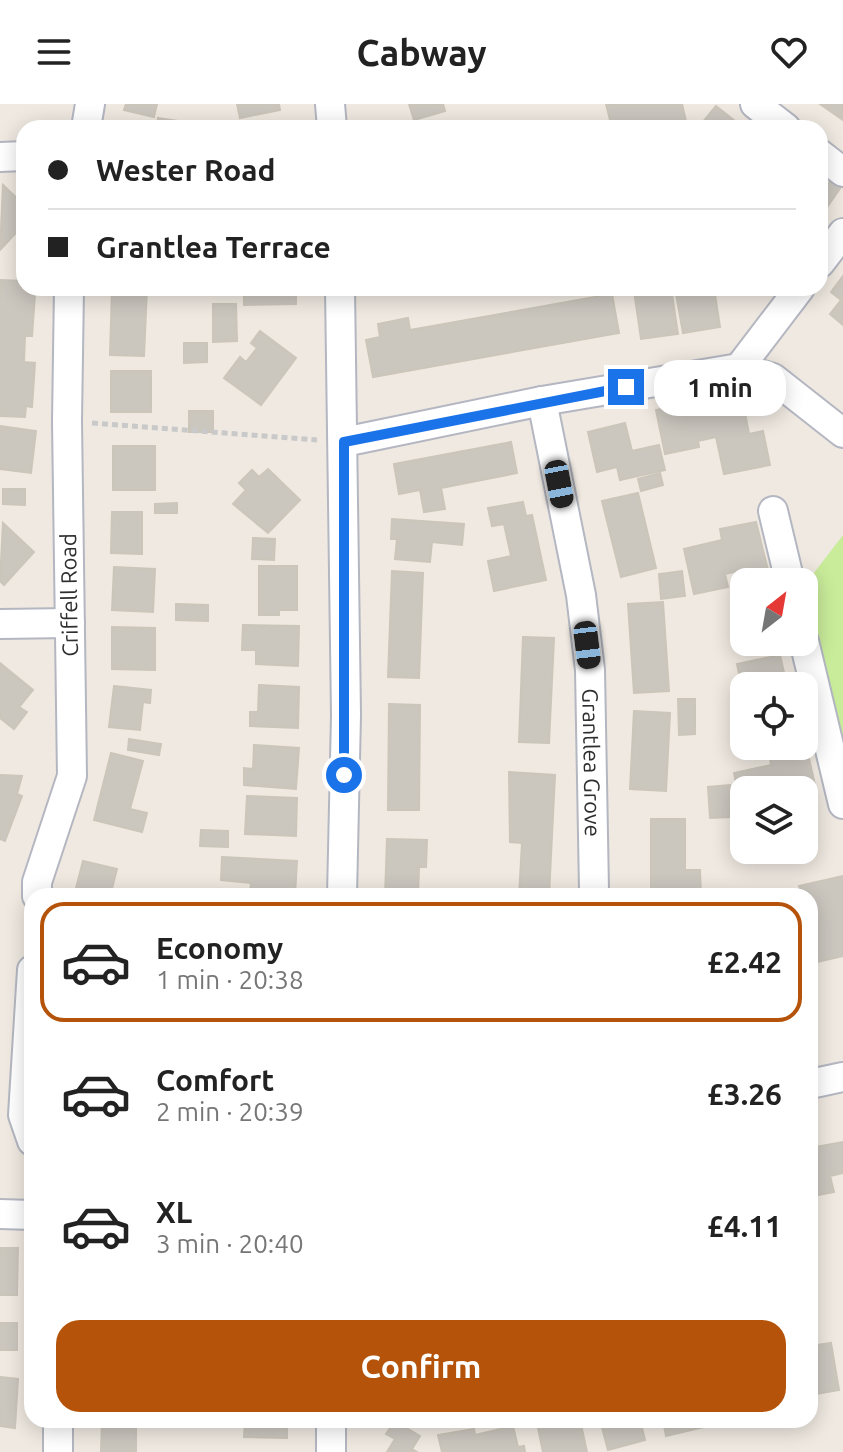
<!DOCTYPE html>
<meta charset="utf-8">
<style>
:root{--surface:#fff;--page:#f2f2f2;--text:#222;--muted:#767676;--line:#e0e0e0;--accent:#b45309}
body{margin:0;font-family:Ubuntu,sans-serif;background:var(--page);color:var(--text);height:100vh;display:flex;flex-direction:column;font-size:30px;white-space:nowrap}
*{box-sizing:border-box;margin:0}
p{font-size:26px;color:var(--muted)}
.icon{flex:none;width:44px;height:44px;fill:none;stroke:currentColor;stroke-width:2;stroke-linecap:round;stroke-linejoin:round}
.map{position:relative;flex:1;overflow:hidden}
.drawer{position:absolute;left:24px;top:784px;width:794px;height:540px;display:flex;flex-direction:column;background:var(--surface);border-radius:24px;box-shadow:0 4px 20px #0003}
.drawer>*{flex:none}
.guide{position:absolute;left:16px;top:16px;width:812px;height:176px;border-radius:24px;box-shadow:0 4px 20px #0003;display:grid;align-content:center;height:176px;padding:0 32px;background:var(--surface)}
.needle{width:52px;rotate:31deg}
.fabs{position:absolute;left:730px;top:464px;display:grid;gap:16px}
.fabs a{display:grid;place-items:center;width:88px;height:88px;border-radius:16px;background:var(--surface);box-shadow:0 4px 20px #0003;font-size:40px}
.end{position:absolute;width:36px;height:36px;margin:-18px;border:10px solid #1a73e8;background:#fff;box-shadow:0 0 0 4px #fff}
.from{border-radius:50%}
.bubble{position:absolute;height:56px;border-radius:24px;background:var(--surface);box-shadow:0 4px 20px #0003;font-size:26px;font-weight:700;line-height:56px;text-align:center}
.car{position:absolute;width:24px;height:48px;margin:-24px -12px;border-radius:10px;box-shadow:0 0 6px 2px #0007;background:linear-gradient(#222 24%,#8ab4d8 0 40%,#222 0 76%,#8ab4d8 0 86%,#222 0)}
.guide b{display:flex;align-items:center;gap:28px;height:76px;font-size:30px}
.guide b+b{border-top:2px solid var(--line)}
.guide i{width:20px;height:20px;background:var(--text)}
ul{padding:14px 0 0;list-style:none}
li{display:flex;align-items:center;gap:24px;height:120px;margin:0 16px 12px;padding:0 16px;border:4px solid transparent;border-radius:24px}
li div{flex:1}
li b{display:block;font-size:30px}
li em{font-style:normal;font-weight:700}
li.active{border-color:var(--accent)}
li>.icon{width:72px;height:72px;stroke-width:1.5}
.primary-button{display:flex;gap:16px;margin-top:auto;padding:16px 32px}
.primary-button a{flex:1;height:92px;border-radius:24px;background:var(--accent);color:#fff;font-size:32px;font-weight:700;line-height:92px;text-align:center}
header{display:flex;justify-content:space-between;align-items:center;height:104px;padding:0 32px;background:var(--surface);font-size:36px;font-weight:700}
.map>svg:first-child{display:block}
.pitch{fill:#c9ec9a}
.building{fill:#cbc7bf;stroke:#cbc5ba;stroke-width:2}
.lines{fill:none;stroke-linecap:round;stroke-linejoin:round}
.minor-casing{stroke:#b4b7c1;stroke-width:32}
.path{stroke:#c9c9c9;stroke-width:5;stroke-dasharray:6 4;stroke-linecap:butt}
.minor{stroke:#fff;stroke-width:28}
.route{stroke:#1a73e8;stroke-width:10}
.labels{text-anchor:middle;stroke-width:6;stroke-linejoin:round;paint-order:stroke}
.street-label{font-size:22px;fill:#2e2e2e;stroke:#fff}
</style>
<header><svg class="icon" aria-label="menu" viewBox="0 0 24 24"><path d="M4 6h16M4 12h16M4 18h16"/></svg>Cabway<svg class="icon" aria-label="heart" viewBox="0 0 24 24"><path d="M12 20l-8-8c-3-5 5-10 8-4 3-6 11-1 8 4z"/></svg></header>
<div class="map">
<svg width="843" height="1348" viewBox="0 0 843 1348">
<rect width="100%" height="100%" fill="#efe9e1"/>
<!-- pitch -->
<path class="pitch" d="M 843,431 L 843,634 L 818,534 L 812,530 L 804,482 Z"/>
<!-- building -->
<g class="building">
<path d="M 126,0 L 157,0 L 154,13 L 124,6 Z"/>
<path d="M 237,0 L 279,0 L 280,6 L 240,14 Z"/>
<path d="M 409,0 L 443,0 L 445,7 L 414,16 Z"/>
<path d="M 606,0 L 682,0 L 686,17 L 660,24 L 612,24 Z"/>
<path d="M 820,0 L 843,0 L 843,16 Z"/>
<path d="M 716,2 L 744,24 L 698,24 Z"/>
<path d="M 158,14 L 198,20 L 197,24 L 157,24 Z"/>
<path d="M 831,76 L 841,83 L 828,102 L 820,97 L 820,92 Z"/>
<path d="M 3,81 L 24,101 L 24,120 L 0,146 Z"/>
<path d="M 843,172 L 843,221 L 830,210 L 841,196 L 831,188 Z"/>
<path d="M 0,176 L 24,177 L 27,190 L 35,190 L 32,232 L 25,232 L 24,258 L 35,259 L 32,303 L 26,302 L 25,313 L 0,312 Z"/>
<path d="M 112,184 L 147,184 L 144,252 L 110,251 Z"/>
<path d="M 296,184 L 296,200 L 244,201 L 244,185 Z"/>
<path d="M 671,184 L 678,230 L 641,235 L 634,187 Z"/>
<path d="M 675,184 L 714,184 L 720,223 L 683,229 Z"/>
<path d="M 612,190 L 619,229 L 373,273 L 366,236 L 380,233 L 378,220 L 408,214 L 410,226 Z"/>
<path d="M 213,200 L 236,200 L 237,237 L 213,238 Z"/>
<path d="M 260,227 L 296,254 L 261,301 L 224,274 L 240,253 L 246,258 L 257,244 L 251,239 Z"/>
<path d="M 184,239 L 207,239 L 207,258 L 184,259 Z"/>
<rect x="111" y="267" width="40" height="41"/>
<path d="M 741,288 L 749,330 L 763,327 L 770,361 L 724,370 L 716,333 L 698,337 L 699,343 L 665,350 L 656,306 Z"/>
<rect x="189" y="307" width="24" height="21"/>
<path d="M 625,319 L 632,347 L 659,341 L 665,366 L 620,376 L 617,363 L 597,368 L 588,328 Z"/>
<path d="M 0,322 L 36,327 L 31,369 L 0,365 Z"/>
<path d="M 511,338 L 517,369 L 441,384 L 445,405 L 424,408 L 420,386 L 399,390 L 394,360 Z"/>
<rect x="113" y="342" width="42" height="44"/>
<path d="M 268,365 L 300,396 L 268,429 L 233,400 L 246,386 L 239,379 L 252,366 L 259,373 Z"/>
<path d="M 660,369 L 663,381 L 641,387 L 638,375 Z"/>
<path d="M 3,385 L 25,385 L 25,401 L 3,400 Z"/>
<path d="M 638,389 L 656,464 L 621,473 L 602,397 Z"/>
<path d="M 523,398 L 526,412 L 532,411 L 546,476 L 494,487 L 488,457 L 511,452 L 504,420 L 492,422 L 488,404 Z"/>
<path d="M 177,399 L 177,409 L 155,409 L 155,400 Z"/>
<path d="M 112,408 L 142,408 L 142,450 L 111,449 Z"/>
<path d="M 392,415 L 464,420 L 462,441 L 432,438 L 430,458 L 395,455 L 397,435 L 391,435 Z"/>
<path d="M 756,418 L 768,466 L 747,471 L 746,465 L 725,470 L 728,483 L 694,490 L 684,445 L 722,436 L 720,425 Z"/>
<path d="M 3,419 L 34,448 L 4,481 L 0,477 Z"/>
<path d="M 253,434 L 275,435 L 274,456 L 252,455 Z"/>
<path d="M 259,462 L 297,462 L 297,506 L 279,506 L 279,511 L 259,511 Z"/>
<path d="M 114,463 L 155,465 L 153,508 L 112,506 Z"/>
<path d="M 392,467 L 423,469 L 419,574 L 388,573 Z"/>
<path d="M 682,467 L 685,492 L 661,495 L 659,470 Z"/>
<path d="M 663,498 L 669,587 L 634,589 L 628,500 Z"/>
<path d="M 176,500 L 208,501 L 208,517 L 176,516 Z"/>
<path d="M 243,521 L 299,522 L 298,562 L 256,560 L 256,546 L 242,546 Z"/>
<path d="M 112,523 L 155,524 L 155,566 L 112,565 Z"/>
<path d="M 523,533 L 554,534 L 549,639 L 519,638 Z"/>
<path d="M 780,551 L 787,582 L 744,582 L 744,593 L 737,560 Z"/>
<path d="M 0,559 L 33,586 L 19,603 L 27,608 L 14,625 L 0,614 Z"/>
<path d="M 259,581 L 299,583 L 298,624 L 250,622 L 250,608 L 258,608 Z"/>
<path d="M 114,582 L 151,586 L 150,599 L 143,598 L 140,626 L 109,623 Z"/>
<path d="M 678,595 L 695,595 L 695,630 L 679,631 Z"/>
<path d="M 389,600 L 420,601 L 419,706 L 388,706 Z"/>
<path d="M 634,607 L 670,609 L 666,687 L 630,685 Z"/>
<path d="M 129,635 L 161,640 L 159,651 L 128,646 Z"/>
<path d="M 254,641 L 299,644 L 296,685 L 244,681 L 244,664 L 253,665 Z"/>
<path d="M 806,641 L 817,690 L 804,693 L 804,686 L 744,686 L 743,714 L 734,669 L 771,661 L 769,649 Z"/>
<path d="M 111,649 L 143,657 L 130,705 L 147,709 L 142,728 L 94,716 Z"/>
<path d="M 509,668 L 555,671 L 549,792 L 519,792 L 522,739 L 510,738 Z"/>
<path d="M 0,671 L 22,672 L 17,690 L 22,692 L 5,737 L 0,735 Z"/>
<path d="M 730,681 L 732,713 L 710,714 L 708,683 Z"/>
<path d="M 247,692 L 297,694 L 296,732 L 245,730 Z"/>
<path d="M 651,715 L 685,715 L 685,766 L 700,766 L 701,792 L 651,792 Z"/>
<path d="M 201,726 L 228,727 L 228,743 L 200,742 Z"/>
<path d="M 387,735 L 427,736 L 426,763 L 419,763 L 418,792 L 385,792 Z"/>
<path d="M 222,753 L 297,757 L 295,792 L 250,792 L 251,779 L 221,776 Z"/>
<path d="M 83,757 L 117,765 L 110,792 L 74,792 Z"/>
<path d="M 843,772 L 843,852 L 817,858 L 810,829 L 810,792 L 802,792 L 799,782 Z"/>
<path d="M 843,1038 L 843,1069 L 830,1072 L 834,1088 L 818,1091 L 810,1044 Z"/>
<path d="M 0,1144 L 18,1144 L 17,1191 L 0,1191 Z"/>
<rect x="0" y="1219" width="17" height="27"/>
<path d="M 831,1239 L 839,1286 L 810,1291 L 810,1242 Z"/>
<path d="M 0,1273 L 18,1275 L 15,1324 L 0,1322 Z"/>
<path d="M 102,1316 L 136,1316 L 136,1348 L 101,1348 Z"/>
<path d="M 245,1316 L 287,1316 L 287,1334 L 244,1333 Z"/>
<path d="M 551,1316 L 580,1316 L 587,1348 L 543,1348 L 537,1319 Z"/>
<path d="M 600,1316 L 640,1316 L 645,1336 L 608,1346 Z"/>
<path d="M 663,1316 L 702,1316 L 704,1323 L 666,1332 Z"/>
<path d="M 395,1317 L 420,1332 L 412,1345 L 417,1348 L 387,1348 L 395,1335 L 386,1330 Z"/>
<path d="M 513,1322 L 518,1343 L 524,1342 L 525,1348 L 442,1348 L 438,1331 L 474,1325 L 475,1331 Z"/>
</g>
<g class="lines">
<!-- minor casing -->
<g class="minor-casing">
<g id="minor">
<path d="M 330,0 L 332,24"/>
<path d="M 755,0 L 786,24"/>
<path d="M 86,24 L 90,0"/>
<path d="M 820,50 L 843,68"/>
<path d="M 0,53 L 24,52"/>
<path d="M 820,159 L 843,129"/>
<path d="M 340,184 L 346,611 L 342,792"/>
<path d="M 739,264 L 800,184"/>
<path id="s1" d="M 542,297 L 581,491 L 590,566 L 594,786"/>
<path d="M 344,338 L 542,297 L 739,264 L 773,274 L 843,329"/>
<path d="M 773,407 L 790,478"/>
<path d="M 0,520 L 70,519"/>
<path d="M 804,537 L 843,700"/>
<path d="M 37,792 L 37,778 L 72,672 L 67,317 L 69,184"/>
<path d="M 32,866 L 23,1011 L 32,1037"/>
<path d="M 810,980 L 843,973"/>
<path d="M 0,1110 L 32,1111"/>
<path d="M 58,1348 L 58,1316"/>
<path d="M 331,1348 L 331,1316"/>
</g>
</g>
<!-- path -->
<path class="path" d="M 92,319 L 317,336"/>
<!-- minor -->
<use href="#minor" class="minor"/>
</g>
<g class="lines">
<!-- route -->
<path class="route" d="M 344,671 L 344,338 L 626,283"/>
</g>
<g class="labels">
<!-- street labels -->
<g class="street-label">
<text transform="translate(69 491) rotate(-91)" y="8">Criffell Road</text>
<text dy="8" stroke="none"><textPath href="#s1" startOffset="366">Grantlea Grove</textPath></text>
</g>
</g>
</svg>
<div class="fabs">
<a><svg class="needle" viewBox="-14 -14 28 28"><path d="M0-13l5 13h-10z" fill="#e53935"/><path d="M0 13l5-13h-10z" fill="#767676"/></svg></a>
<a><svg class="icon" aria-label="locate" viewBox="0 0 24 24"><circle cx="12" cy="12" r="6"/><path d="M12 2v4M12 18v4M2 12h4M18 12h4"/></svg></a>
<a><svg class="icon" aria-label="layers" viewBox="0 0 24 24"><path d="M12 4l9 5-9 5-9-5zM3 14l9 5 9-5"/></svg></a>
</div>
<i class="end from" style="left:344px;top:671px"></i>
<i class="end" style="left:626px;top:283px"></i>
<div class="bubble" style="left:654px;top:256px;width:132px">1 min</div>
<i class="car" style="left:559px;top:380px;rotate:169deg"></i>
<i class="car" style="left:587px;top:541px;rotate:173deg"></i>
<div class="guide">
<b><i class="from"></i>Wester Road</b>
<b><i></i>Grantlea Terrace</b>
</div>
<section class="drawer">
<ul>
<li class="active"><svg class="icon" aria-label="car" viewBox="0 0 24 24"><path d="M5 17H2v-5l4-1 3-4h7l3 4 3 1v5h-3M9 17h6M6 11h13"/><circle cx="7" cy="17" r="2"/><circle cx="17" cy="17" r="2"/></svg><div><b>Economy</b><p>1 min · 20:38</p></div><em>£2.42</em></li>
<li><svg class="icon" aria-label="car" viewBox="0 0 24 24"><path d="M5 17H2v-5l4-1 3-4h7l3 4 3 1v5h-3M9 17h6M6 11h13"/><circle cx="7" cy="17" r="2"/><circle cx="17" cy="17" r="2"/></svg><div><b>Comfort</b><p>2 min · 20:39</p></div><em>£3.26</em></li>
<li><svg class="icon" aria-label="car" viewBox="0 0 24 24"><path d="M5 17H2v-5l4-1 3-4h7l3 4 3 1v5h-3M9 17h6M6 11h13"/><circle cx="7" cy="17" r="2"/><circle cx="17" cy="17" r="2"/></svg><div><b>XL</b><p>3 min · 20:40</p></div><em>£4.11</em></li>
</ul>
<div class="primary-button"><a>Confirm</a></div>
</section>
</div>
